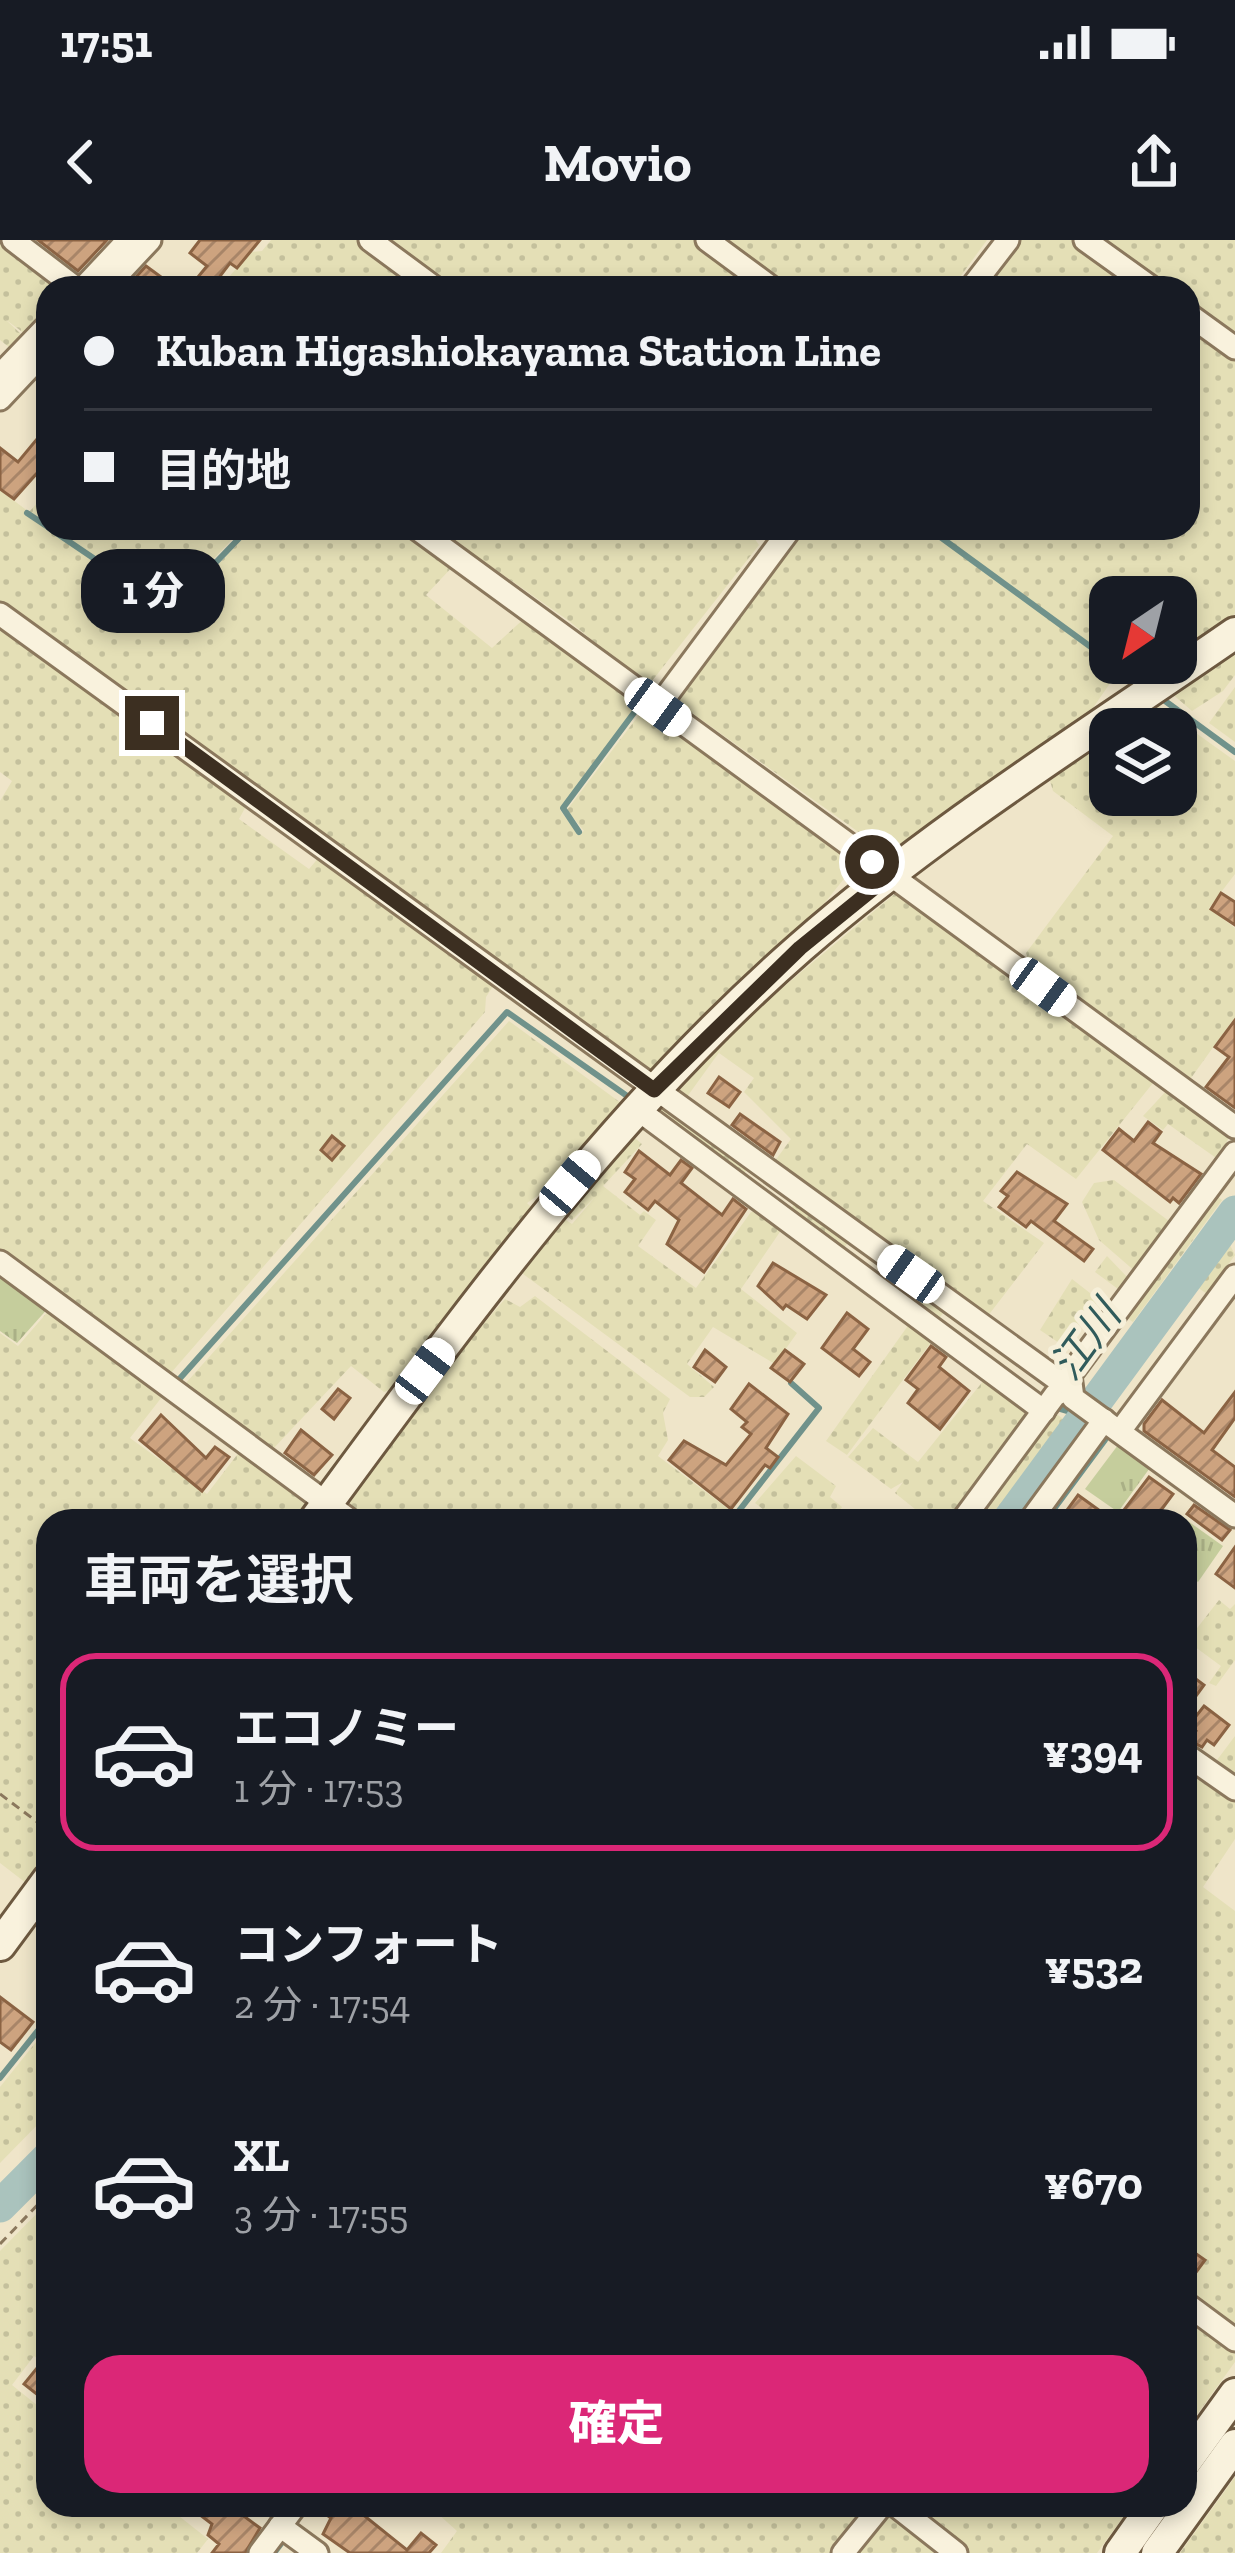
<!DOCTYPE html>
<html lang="ja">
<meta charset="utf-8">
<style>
:root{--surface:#171b24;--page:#242831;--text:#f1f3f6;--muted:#9ea1a6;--line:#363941;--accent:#db2777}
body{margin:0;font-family:"Zilla Slab","Noto Sans JP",serif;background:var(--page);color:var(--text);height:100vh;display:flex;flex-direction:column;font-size:45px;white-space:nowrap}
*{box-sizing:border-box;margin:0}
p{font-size:39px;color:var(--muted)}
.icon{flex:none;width:66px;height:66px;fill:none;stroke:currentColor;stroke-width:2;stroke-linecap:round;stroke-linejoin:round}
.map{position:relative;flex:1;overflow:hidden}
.drawer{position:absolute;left:36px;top:1269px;width:1161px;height:1008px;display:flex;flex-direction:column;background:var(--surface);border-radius:36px;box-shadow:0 6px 18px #0003}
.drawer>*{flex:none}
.guide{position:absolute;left:36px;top:36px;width:1164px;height:264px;border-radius:36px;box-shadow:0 6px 18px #0003;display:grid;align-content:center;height:264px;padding:0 48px;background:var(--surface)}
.needle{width:78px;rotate:215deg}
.fabs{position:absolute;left:1089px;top:336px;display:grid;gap:24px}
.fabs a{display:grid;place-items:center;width:108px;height:108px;border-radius:24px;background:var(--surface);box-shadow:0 6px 18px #0003;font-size:60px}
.end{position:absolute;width:54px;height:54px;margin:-27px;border:15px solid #3c2f21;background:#fff;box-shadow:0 0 0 6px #fff}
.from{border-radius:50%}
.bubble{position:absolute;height:84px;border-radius:36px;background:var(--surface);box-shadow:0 6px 18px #0003;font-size:39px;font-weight:800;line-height:84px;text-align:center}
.car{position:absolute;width:36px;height:72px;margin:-36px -18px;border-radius:15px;box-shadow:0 0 9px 3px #0007;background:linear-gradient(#fff 24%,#345 0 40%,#fff 0 76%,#345 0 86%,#fff 0)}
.guide b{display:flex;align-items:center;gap:42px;height:114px;font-size:45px}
.guide b+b{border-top:3px solid var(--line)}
.guide i{width:30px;height:30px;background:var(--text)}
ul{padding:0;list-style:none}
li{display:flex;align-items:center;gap:36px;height:198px;margin:0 24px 18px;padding:0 24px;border:6px solid transparent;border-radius:36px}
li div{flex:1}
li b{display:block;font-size:45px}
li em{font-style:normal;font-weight:800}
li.active{border-color:var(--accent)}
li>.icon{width:108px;height:108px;stroke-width:1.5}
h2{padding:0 48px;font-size:54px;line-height:144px}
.button{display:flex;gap:24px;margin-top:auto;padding:24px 48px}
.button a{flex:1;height:138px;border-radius:36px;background:var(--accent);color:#fff;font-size:48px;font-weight:800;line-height:138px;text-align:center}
.status{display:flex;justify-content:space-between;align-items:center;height:84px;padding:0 60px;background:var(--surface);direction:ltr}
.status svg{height:33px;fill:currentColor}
header{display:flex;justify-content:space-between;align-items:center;height:156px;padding:0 48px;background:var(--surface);font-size:54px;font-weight:800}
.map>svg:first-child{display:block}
.farmland{fill:url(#farmland-dots)}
.grass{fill:url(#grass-tufts)}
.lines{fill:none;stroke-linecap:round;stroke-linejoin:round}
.stream{stroke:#70928b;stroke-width:6}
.river{stroke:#aac3bd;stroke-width:33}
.building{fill:url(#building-hatch);stroke:#8b6343;stroke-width:3}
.street-casing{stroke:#8b785d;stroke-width:27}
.secondary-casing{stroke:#6d5940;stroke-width:36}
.path{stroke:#8b785d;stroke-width:3;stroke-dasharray:9 6;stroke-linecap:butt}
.street{stroke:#f9f2dd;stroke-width:21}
.secondary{stroke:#f9f2dd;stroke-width:30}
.route{stroke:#3c2f21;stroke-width:15}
.labels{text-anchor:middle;stroke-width:10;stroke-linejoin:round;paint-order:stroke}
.water-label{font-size:42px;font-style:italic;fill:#305b5b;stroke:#f6efd9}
</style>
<div class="status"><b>17:51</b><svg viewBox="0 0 49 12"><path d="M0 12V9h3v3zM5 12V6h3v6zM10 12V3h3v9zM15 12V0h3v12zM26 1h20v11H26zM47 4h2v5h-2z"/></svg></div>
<header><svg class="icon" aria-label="back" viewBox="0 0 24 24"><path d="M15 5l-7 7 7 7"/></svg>Movio<svg class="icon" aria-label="share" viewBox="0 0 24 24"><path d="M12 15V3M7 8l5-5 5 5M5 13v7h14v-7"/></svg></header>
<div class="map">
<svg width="1235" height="2313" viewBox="0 0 1235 2313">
<defs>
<pattern id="farmland-dots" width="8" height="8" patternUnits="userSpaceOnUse" patternTransform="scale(3)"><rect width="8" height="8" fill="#e4dfb6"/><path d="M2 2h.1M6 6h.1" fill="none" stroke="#c4c09c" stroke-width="1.8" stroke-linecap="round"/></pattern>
<pattern id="grass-tufts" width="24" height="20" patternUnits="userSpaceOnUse" patternTransform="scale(3)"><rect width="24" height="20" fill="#c5cd9c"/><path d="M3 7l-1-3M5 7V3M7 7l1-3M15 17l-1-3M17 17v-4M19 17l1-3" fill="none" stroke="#aab086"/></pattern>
<pattern id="building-hatch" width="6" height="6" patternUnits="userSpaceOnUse" patternTransform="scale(3)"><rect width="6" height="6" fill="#cda37f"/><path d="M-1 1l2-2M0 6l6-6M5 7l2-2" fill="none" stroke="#a88568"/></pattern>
</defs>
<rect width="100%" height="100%" fill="#efe5c9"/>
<!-- farmland -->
<g class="farmland">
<path d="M 0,0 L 66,48 L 48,48 L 48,79 L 29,97 L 5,79 L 21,94 L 10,108 L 0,100 Z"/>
<path d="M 271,0 L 363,0 L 421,48 L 219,48 L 251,12 L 262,11 Z"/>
<path d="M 379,0 L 698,0 L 763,48 L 445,48 Z"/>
<path d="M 719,0 L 987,0 L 952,48 L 784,48 Z"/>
<path d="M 1013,0 L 1077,0 L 1143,48 L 977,48 Z"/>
<path d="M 1106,0 L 1235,0 L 1235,93 L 1188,59 L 1188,48 L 1173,48 Z"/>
<path d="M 1188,80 L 1235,114 L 1235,374 L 1176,414 L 1176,357 L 1110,357 L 1110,423 L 1124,423 L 1086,478 L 892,616 L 678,463 L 676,449 L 798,288 L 1188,288 Z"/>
<path d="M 0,250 L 29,272 L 48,251 L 48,288 L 243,288 L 162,373 L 167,378 L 253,288 L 407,288 L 455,324 L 426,355 L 492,408 L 527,376 L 642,459 L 560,570 L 578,594 L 584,591 L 567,570 L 648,463 L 854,618 L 847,635 L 807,685 L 654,829 L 645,831 L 0,363 Z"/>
<path d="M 436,288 L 747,288 L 759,305 L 648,446 L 569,381 Z"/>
<path d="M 0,386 L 142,489 L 140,499 L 149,494 L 237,557 L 245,568 L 239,579 L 309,629 L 320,616 L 495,743 L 486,757 L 485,772 L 170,1134 L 0,1012 L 0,561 L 12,541 L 0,532 Z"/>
<path d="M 1235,408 L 1235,435 L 1223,451 L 1192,471 L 1170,452 Z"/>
<path d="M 1235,447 L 1235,502 L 1209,483 Z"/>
<path d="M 1157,465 L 1235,521 L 1235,634 L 1209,668 L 1235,688 L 1235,777 L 1191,838 L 1029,722 L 1026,713 L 1113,596 L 1053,551 L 1050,541 L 1110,496 L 1110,555 L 1176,555 L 1176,489 L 1120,489 Z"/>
<path d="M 897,652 L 1157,838 L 1076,939 L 1027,904 L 983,961 L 1044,1003 L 984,1081 L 772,925 L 791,899 L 744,852 L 754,838 L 719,813 L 723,807 L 684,861 L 673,851 L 739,784 Z"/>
<path d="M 509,781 L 621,863 L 546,950 L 527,963 L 532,968 L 395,1148 L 384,1152 L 351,1126 L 273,1209 L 185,1144 Z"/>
<path d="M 1169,848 L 1231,892 L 1219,920 L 1168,884 L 1163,890 L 1143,876 Z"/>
<path d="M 657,861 L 751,924 L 742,936 L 650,869 Z"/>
<path d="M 629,893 L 642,904 L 603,946 L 640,975 L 644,971 L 656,980 L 638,1006 L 696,1048 L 751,972 L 759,970 L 784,986 L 741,1049 L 797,1093 L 775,1124 L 713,1087 L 687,1124 L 714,1147 L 704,1157 L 690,1157 L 519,1031 L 563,978 L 572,984 L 595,957 L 572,980 L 560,971 Z"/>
<path d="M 1114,940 L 1173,984 L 1137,1033 L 1099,1000 L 1082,962 L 1094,943 Z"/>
<path d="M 1213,953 L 1222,960 L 1133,1082 L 1122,1075 Z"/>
<path d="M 797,960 L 851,999 L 843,1009 L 790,970 Z"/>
<path d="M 1229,1003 L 1235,1015 L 1207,1054 L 1197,1047 Z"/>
<path d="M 1107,1016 L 1130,1040 L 1122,1052 L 1095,1032 Z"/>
<path d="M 903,1034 L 947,1068 L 937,1081 L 893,1048 Z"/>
<path d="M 1072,1039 L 1099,1060 L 1062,1105 L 1040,1090 Z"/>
<path d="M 535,1056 L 670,1159 L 663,1173 L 668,1200 L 658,1216 L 731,1271 L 723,1281 L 371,1281 L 350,1266 L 349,1257 L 452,1120 L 505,1059 L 520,1067 Z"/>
<path d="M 51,1068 L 165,1153 L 130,1198 L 207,1254 L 240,1211 L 307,1266 L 296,1281 L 48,1281 L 48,1614 L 26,1643 L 0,1623 L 0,1093 L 18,1106 Z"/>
<path d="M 912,1080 L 935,1097 L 847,1215 L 826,1201 Z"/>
<path d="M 988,1135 L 1034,1170 L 952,1281 L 930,1281 L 895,1253 L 903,1242 L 891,1249 L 848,1217 L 873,1188 L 918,1222 Z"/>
<path d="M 1055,1173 L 1066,1181 L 993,1281 L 987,1281 L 978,1275 Z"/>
<path d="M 796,1216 L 836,1246 L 830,1257 L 842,1267 L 832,1281 L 778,1281 L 755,1263 Z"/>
<path d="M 1219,1360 L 1230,1369 L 1235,1364 L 1235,1420 L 1216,1446 L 1209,1443 L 1221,1426 L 1187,1401 Z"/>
<path d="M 1235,1496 L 1235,1599 L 1203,1647 L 1235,1671 L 1235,2122 L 1185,2191 L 1185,1529 L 1202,1540 Z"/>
<path d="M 48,1787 L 48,1874 L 0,1923 L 0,1847 Z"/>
<path d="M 48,1962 L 48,2126 L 34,2116 L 12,2145 L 48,2174 L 48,2265 L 165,2265 L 208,2299 L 197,2313 L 0,2313 L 0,2011 Z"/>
<path d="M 1235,2237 L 1235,2313 L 1180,2313 Z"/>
<path d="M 428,2265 L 1132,2265 L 1097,2313 L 441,2313 L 457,2291 Z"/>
</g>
<!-- grass -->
<g class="grass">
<path d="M 0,1028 L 50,1066 L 17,1103 L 0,1091 Z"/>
<path d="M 1121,1201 L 1152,1225 L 1118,1272 L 1085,1249 Z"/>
<path d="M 1185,1279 L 1223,1306 L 1198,1342 L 1185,1333 Z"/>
</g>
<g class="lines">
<!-- stream -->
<g class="stream">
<path d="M 27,273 L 48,287"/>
<path d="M 49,288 L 170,370 L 249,288"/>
<path d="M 928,288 L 1110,421"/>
<path d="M 1112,423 L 1140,443"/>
<path d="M 1161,458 L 1235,512"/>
<path d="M 579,592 L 563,568 L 642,462"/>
<path d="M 174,1145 L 507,772 L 630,858"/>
<path d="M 1054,1167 L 1081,1175"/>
<path d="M 731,1281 L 819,1168 L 791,1143"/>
<path d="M 1045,1281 L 1105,1200"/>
<path d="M 0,1838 L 48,1778"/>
<path d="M 274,2313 L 286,2297"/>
</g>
<!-- river -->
<g class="river">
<path d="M 1008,1281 L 1235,972"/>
<path d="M 0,1966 L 48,1918"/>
</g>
</g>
<!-- building -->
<g class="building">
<path d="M 38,0 L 107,0 L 78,31 Z"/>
<path d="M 200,0 L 260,0 L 237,28 L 230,23 L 211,48 L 189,48 L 207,26 L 190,13 Z"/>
<path d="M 146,26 L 176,48 L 126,48 Z"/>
<path d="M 37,199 L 48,208 L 48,221 L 14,259 L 0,249 L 0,208 L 18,222 Z"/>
<path d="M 1221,653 L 1235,662 L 1235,685 L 1211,669 Z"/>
<path d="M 1235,780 L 1235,868 L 1206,847 L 1229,817 L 1215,807 Z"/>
<path d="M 719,837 L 740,852 L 729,867 L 708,853 Z"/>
<path d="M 740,874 L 780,902 L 773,915 L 732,885 Z"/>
<path d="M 1148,882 L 1161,892 L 1153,903 L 1201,934 L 1179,963 L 1173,958 L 1170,962 L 1103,910 L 1119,889 L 1134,901 Z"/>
<path d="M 332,896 L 344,906 L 332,920 L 321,910 Z"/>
<path d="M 639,911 L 670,935 L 681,920 L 692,928 L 681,943 L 722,975 L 733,959 L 746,969 L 704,1032 L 667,1004 L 679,980 L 655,961 L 648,970 L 625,952 L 635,939 L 625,932 Z"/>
<path d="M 1017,932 L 1067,964 L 1054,981 L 1093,1009 L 1084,1021 L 1031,981 L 1026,987 L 999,967 L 1008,956 L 1001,951 Z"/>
<path d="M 773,1023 L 826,1055 L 807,1079 L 786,1065 L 783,1069 L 758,1046 Z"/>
<path d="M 847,1073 L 868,1089 L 853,1109 L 870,1122 L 859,1136 L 822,1108 Z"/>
<path d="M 931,1106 L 946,1117 L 939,1127 L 969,1151 L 940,1189 L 908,1163 L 918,1149 L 906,1140 Z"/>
<path d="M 705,1110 L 726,1127 L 715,1142 L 694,1127 Z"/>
<path d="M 785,1110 L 804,1124 L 790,1142 L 771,1128 Z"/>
<path d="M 749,1144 L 788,1174 L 766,1208 L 778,1217 L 770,1228 L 765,1225 L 731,1269 L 669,1220 L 684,1201 L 726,1225 L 751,1194 L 742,1187 L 747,1182 L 731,1169 Z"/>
<path d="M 338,1149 L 350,1158 L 334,1179 L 322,1169 Z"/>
<path d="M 1235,1152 L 1235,1178 L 1212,1210 L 1235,1227 L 1235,1257 L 1144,1191 L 1144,1184 L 1162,1160 L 1204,1193 Z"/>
<path d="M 161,1175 L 206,1218 L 215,1207 L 229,1217 L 202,1251 L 140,1200 Z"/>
<path d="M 301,1190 L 332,1215 L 314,1235 L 285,1213 Z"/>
<path d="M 1149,1237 L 1173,1254 L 1153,1281 L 1138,1281 L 1124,1270 Z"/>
<path d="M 1078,1255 L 1114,1281 L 1059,1281 Z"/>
<path d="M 1194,1265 L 1230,1290 L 1222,1300 L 1187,1274 Z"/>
<path d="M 1235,1307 L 1235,1348 L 1216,1334 Z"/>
<path d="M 1185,1431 L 1204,1445 L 1185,1471 Z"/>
<path d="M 1204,1466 L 1229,1485 L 1214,1505 L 1207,1500 L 1202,1507 L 1189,1500 L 1196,1491 L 1189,1485 Z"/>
<path d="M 0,1757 L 33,1782 L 11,1810 L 0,1802 Z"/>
<path d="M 1185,2006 L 1205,2020 L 1185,2047 Z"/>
<path d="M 37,2128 L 48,2137 L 48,2163 L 24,2144 Z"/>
<path d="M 187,2265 L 229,2265 L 260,2288 L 245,2313 L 212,2313 L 219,2304 L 208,2295 L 212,2284 Z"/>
<path d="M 312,2265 L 351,2265 L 407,2310 L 421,2293 L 436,2305 L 429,2313 L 350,2313 L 323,2294 L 331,2278 Z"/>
</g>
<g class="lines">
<!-- street casing -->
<g class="street-casing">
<g id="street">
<path d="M 13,0 L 76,48"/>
<path d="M 370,0 L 435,48"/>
<path d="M 707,0 L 772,48"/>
<path d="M 1085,0 L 1152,48"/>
<path d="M 83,48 L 128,0"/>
<path d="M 105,48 L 150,0"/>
<path d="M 971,48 L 1008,0"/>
<path d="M 1188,74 L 1235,108"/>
<path d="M 0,135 L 48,85"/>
<path d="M 0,159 L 48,108"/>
<path d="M 416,288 L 1235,887"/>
<path d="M 0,374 L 1069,1148 L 1055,1155 L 962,1281"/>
<path d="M 658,467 L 791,288"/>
<path d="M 637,869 L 1044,1171"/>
<path d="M 1235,913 L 1070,1135 L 1073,1158 L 1235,1276"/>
<path d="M 0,1022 L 351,1281"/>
<path d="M 1120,1191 L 1235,1036"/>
<path d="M 1030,1281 L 1104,1180"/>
<path d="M 1185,1514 L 1235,1549"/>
<path d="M 1185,2063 L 1235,2100"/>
<path d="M 895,2265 L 956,2313"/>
<path d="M 280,2286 L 317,2313"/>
<path d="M 260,2313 L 296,2265"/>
<path d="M 843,2313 L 882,2265"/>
</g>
</g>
<!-- secondary casing -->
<g class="secondary-casing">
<g id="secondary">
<path d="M 314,1281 C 464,1078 610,874 801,707 C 935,590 1089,494 1235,393"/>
<path d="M 0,1705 L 48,1640"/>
<path d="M 1185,2223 L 1235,2154"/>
<path d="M 1120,2313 L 1154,2265"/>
<path d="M 1157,2313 L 1235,2205"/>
</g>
</g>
<!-- path -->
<g class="path">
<path d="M 0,1554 L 48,1590"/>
<path d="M 0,2004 L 48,1954"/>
</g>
<!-- street -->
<use href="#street" class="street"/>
<!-- secondary -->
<use href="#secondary" class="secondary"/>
</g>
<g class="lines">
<!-- route -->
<path class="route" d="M 152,483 L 654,850 L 800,708 L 890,635 L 872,622"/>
</g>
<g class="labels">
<!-- water labels -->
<g class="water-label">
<text transform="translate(1085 1100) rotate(-54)" y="15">江川</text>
</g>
</g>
</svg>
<div class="fabs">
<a><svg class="needle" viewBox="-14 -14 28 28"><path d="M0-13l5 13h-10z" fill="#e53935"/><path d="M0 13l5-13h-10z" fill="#9ea1a6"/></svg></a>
<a><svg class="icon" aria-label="layers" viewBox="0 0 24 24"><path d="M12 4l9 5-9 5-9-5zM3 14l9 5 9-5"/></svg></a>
</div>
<i class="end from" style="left:872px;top:622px"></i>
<i class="end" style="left:152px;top:483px"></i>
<div class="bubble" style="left:81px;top:309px;width:144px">1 分</div>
<i class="car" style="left:658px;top:467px;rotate:126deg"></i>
<i class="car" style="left:1043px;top:747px;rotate:126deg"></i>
<i class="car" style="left:570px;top:943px;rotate:40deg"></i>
<i class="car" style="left:911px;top:1034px;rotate:305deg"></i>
<i class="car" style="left:425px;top:1131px;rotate:37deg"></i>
<div class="guide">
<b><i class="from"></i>Kuban Higashiokayama Station Line</b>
<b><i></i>目的地</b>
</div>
<section class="drawer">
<h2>車両を選択</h2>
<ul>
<li class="active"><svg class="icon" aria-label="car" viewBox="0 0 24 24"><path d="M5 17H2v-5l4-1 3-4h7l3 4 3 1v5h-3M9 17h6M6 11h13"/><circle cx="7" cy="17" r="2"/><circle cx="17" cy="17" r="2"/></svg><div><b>エコノミー</b><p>1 分 · 17:53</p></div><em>¥394</em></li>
<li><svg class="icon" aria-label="car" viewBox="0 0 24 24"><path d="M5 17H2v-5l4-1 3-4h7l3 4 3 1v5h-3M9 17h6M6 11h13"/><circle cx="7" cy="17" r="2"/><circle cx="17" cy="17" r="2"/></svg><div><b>コンフォート</b><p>2 分 · 17:54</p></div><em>¥532</em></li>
<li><svg class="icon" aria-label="car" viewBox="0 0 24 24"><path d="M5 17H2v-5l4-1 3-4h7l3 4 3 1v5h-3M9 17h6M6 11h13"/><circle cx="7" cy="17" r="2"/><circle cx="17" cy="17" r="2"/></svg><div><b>XL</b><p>3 分 · 17:55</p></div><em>¥670</em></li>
</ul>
<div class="button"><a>確定</a></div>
</section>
</div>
